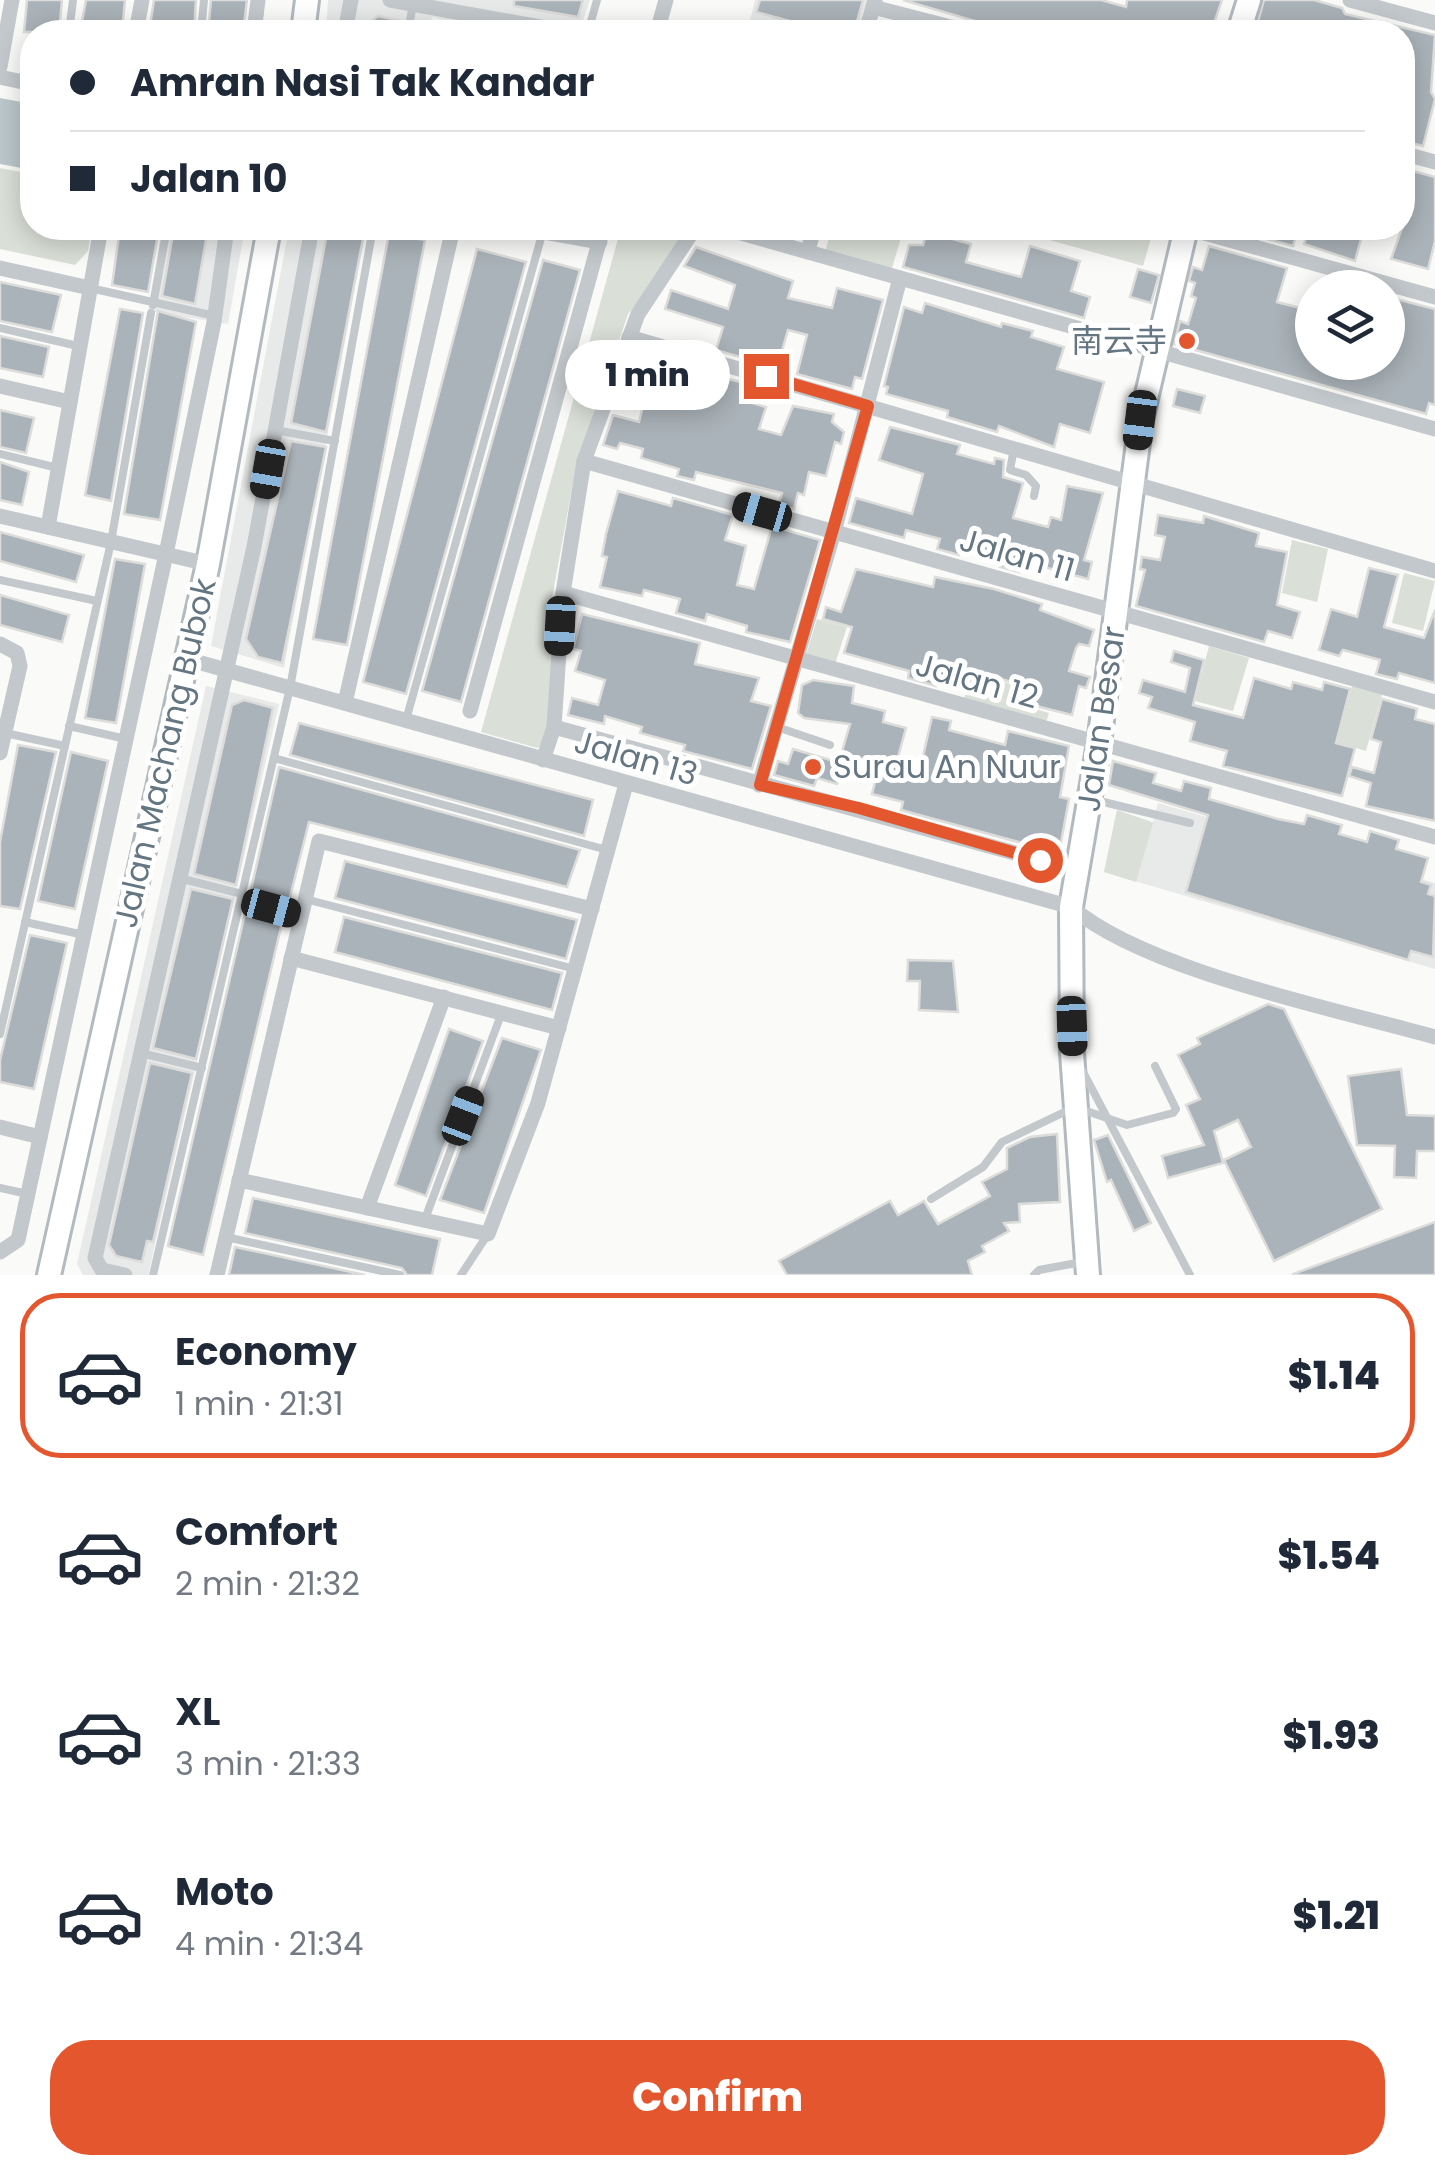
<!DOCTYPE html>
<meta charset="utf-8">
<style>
:root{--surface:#fff;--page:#f6f6f7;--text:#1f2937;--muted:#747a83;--line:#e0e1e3;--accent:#e4572e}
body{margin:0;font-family:Poppins,"Noto Sans SC",sans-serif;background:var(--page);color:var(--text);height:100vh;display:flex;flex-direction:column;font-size:38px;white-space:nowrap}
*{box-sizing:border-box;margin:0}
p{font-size:32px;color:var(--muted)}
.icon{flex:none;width:55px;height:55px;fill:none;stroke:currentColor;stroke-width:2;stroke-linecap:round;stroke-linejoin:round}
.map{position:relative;height:1275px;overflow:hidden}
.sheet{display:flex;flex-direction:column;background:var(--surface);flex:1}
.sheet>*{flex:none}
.guide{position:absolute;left:20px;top:20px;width:1395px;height:220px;border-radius:40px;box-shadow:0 5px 25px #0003;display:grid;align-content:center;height:220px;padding:0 50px;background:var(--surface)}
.controls{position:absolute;left:1295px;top:270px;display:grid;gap:20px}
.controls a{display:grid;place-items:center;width:110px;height:110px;border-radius:50%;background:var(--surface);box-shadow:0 5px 25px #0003;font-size:50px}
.end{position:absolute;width:45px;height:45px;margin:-22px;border:12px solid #e4572e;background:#fff;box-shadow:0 0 0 5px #fff}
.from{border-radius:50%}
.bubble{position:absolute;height:70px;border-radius:35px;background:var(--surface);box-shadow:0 5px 25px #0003;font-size:32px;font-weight:800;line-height:70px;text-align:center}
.car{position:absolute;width:30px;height:60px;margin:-30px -15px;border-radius:12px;box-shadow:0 0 8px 2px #0007;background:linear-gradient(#222 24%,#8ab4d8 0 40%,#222 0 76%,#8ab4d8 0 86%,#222 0)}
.guide b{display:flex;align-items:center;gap:35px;height:95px;font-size:38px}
.guide b+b{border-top:2px solid var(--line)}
.guide i{width:25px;height:25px;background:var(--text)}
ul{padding:18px 0 0;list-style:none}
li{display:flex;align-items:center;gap:30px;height:165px;margin:0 20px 15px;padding:0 30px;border:5px solid transparent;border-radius:40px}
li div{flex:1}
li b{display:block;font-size:38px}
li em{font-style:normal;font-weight:800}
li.on{border-color:var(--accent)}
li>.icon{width:90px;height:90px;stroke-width:1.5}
.cta{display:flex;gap:20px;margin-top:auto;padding:20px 50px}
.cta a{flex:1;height:115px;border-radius:40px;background:var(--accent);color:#fff;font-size:40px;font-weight:800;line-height:115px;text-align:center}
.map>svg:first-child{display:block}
.built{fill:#e8e9e9}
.green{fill:#dadfd7}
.water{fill:#bbc7cb}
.building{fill:#aab3b9;stroke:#dcdcda;stroke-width:2.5}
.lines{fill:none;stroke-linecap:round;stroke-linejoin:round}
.secondary-casing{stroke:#b3babf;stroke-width:28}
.service{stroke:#c3c8cc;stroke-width:8}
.minor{stroke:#c3c8cc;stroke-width:15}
.secondary{stroke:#fff;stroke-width:22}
.route{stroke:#e4572e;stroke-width:12}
.poi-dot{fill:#e4572e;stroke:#fff;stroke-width:4}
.labels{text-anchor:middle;stroke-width:10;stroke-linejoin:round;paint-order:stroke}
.poi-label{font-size:32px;fill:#657683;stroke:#fff;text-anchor:end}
.street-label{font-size:32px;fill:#657683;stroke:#fff}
</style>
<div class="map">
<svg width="1435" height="1275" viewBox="0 0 1435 1275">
<rect width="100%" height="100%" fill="#fafaf8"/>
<!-- built -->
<g class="built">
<path d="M 328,0 L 590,0 L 579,32 L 504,32 L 432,17 L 428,32 L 326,32 Z"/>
<path d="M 755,0 L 869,0 L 860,32 L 747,32 Z"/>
<path d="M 162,228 L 245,228 L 228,324 L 148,311 Z"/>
<path d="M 289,228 L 366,228 L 284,668 L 211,646 Z"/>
<path d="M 206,686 L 279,704 L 148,1275 L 83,1275 L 77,1264 Z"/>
<path d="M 1158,803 L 1435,883 L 1435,969 L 1104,872 L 1117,810 L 1153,822 Z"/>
</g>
<!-- green -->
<g class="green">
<path d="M 0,168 L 32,174 L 32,228 L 92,228 L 88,251 L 75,265 L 0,249 Z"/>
<path d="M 621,228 L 685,228 L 657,278 L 628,314 L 576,466 L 549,615 L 556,698 L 547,742 L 537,748 L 481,732 Z"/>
<path d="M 832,228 L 904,228 L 891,271 L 825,252 Z"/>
<path d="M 1038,228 L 1154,228 L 1143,266 L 1035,236 Z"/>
<path d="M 1292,540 L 1328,549 L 1317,602 L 1282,593 Z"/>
<path d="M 1404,573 L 1435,581 L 1423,631 L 1392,623 Z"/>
<path d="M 817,619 L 847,627 L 835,664 L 806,655 Z"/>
<path d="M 980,644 L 996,649 L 989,677 L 1021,687 L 1016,703 L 1049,713 L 1045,726 L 963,702 Z"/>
<path d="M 1209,646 L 1249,658 L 1233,711 L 1195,701 Z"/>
<path d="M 1352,686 L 1382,694 L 1366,751 L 1337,742 Z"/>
<path d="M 1117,810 L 1153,823 L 1136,882 L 1104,872 Z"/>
</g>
<!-- water -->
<path class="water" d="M 0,98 L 32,104 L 32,170 L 0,164 Z"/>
<!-- building -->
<g class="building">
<path d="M 27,0 L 62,0 L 59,32 L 24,32 Z"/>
<path d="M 86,0 L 125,0 L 122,32 L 80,32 Z"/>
<path d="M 154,0 L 196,0 L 194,32 L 149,32 Z"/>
<path d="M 211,0 L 247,0 L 243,32 L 208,32 Z"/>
<path d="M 514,0 L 583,0 L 578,17 L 514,6 Z"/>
<path d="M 760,0 L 863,0 L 854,32 L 830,32 L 756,12 Z"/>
<path d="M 903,0 L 1101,0 L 1126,7 L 1127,0 L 1222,0 L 1211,32 L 1073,32 L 1046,25 L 1044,32 L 1012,32 Z"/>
<path d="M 1264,0 L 1314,0 L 1342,8 L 1345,14 L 1435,35 L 1431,92 L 1435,99 L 1423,146 L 1403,141 L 1402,32 L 1255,32 Z"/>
<path d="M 378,16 L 402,21 L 401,32 L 356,32 Z"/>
<path d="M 1402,168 L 1435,177 L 1435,241 L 1428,269 L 1391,259 L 1402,228 Z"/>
<path d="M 120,228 L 159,228 L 148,292 L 112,285 Z"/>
<path d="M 174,228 L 208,228 L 195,304 L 162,296 Z"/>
<path d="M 328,228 L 365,228 L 326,432 L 291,423 Z"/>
<path d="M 1226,228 L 1281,228 L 1297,232 L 1293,246 Z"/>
<path d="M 1309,228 L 1364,228 L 1355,261 L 1304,244 Z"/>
<path d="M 927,232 L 971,244 L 966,262 L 1021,277 L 1030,246 L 1080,261 L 1071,291 L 1090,297 L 1084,318 L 903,267 L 909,245 L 923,245 Z"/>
<path d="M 389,233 L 425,240 L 347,645 L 313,639 Z"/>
<path d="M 1209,246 L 1287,268 L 1277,302 L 1312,311 L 1307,330 L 1312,331 L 1312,362 L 1388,362 L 1388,331 L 1396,299 L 1435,309 L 1435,405 L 1429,403 L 1426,414 L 1174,344 L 1180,321 L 1188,324 L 1196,298 L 1191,296 L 1195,283 L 1189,281 L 1193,267 L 1202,270 Z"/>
<path d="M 696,247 L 793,281 L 788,298 L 832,308 L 837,288 L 883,300 L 862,379 L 855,377 L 852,389 L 797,374 L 807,335 L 788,330 L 777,368 L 716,350 L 723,327 L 665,309 L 671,290 L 728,309 L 735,285 L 684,266 Z"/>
<path d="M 477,249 L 526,262 L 406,694 L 363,682 Z"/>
<path d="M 543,260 L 580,270 L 461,702 L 422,691 Z"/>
<path d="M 1138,269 L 1159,275 L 1151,303 L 1130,297 Z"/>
<path d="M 0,282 L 61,295 L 52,332 L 0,321 Z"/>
<path d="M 925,303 L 1001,327 L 1002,323 L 1033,331 L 1031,337 L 1064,347 L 1057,369 L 1104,382 L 1090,433 L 1060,424 L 1054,447 L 999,426 L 997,432 L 947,417 L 948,411 L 886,394 L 888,387 L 884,386 L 904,307 L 922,313 Z"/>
<path d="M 120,309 L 143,313 L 111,501 L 85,495 Z"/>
<path d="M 158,311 L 196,322 L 160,520 L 124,514 Z"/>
<path d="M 0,336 L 49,347 L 43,377 L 0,368 Z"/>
<path d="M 654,361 L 757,386 L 752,403 L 766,407 L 759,429 L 781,435 L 793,406 L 834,414 L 832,422 L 844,432 L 841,444 L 835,442 L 826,476 L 809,472 L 804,495 L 798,493 L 794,509 L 779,505 L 782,493 L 696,472 L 694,480 L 677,476 L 679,469 L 641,458 L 643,449 L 620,443 L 617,449 L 603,445 L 613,415 L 639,422 Z"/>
<path d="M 1177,389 L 1205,396 L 1200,413 L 1173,406 Z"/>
<path d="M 0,410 L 34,418 L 26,453 L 0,447 Z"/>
<path d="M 890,427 L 960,445 L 957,454 L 994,464 L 995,458 L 1004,460 L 1003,477 L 1023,483 L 1013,518 L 1048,527 L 1051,517 L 1061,520 L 1067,486 L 1103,493 L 1084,560 L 1092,562 L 1088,579 L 1022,561 L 1019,572 L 1000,567 L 1004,556 L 962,546 L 959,555 L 937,549 L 940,539 L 906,530 L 904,538 L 849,523 L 856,498 L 912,514 L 923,474 L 879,460 Z"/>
<path d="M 291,441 L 326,447 L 282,663 L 258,657 L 246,639 Z"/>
<path d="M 0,462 L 29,472 L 22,505 L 0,500 Z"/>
<path d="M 618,491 L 671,506 L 673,498 L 733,515 L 725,540 L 746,546 L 737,585 L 754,589 L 772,526 L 820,540 L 790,642 L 746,632 L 747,626 L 707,614 L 705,621 L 676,613 L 680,599 L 644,590 L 642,596 L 600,587 L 607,557 L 602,556 L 606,534 Z"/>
<path d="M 1158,515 L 1203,523 L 1204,516 L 1259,533 L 1256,546 L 1287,552 L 1277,605 L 1300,612 L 1292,638 L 1268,631 L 1264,642 L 1136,606 L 1145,570 L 1140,569 L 1142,557 L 1160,560 L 1165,537 L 1155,535 Z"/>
<path d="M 0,532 L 84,555 L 76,582 L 0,561 Z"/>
<path d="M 115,559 L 145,564 L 116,723 L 85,718 Z"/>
<path d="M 1369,568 L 1398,575 L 1384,627 L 1424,638 L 1435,610 L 1435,683 L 1399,673 L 1397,679 L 1376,674 L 1380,660 L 1343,650 L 1339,656 L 1319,650 L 1331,609 L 1357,617 Z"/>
<path d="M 856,569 L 933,587 L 935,577 L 994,589 L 1042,604 L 1040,610 L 1094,630 L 1089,646 L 1079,644 L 1076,648 L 1069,671 L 1090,677 L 1086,688 L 1079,686 L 1072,715 L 1020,702 L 1024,686 L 970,669 L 966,683 L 939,675 L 936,686 L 908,678 L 909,671 L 844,653 L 852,627 L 823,619 L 826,607 L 841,612 Z"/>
<path d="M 0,595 L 69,615 L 62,642 L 0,625 Z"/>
<path d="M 582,614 L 700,643 L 695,664 L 759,678 L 751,701 L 771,706 L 752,769 L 683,751 L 685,745 L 640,733 L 642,727 L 605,716 L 604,724 L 568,715 L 572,698 L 598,705 L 605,680 L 575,671 L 581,651 L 573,649 Z"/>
<path d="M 1174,651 L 1204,660 L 1193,705 L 1243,718 L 1254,678 L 1291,689 L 1293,682 L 1322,690 L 1324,682 L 1350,689 L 1336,743 L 1355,748 L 1342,796 L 1223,766 L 1227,751 L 1190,741 L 1195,722 L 1148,708 L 1152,697 L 1139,693 L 1143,680 L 1185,692 L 1190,668 L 1171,662 Z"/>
<path d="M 813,680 L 854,686 L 852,703 L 885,711 L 883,722 L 906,728 L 898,757 L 921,765 L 932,717 L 951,721 L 949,730 L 1005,745 L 1008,731 L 1069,746 L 1060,797 L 1069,799 L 1059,853 L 901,810 L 903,802 L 872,794 L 877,774 L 839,762 L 850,724 L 804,718 L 798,713 L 802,685 Z"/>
<path d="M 1382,699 L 1417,709 L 1415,719 L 1435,724 L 1435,821 L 1366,806 L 1371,783 L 1349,776 L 1352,767 L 1374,773 L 1381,742 L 1371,739 Z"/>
<path d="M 244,700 L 273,708 L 236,885 L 194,874 L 232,705 Z"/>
<path d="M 299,723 L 593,800 L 584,836 L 290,755 Z"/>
<path d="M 18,745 L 56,752 L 20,909 L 0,906 L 0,842 Z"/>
<path d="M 793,749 L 844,764 L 837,784 L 817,778 L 814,786 L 774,775 L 778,761 L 788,764 Z"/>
<path d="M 71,752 L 108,761 L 75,909 L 38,901 Z"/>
<path d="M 1113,761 L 1156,773 L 1153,783 L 1181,791 L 1184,781 L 1211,788 L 1209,799 L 1278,819 L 1304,824 L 1307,815 L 1342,825 L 1339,834 L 1367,842 L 1370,831 L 1399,840 L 1396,849 L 1428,858 L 1421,882 L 1431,885 L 1428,894 L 1435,896 L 1433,957 L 1411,951 L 1408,960 L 1186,892 L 1208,815 L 1109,785 Z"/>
<path d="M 279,767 L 580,850 L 567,887 L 309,822 L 288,905 L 250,894 Z"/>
<path d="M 345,861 L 577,920 L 566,959 L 335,898 Z"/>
<path d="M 191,889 L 233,899 L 196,1059 L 153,1048 Z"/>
<path d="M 246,909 L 283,919 L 203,1255 L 168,1246 Z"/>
<path d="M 344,917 L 562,973 L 552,1010 L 335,952 Z"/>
<path d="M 30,935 L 67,943 L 34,1089 L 0,1082 L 0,1060 Z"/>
<path d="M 908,960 L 953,961 L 958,1012 L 919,1010 L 920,981 L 907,981 Z"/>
<path d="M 1268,1004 L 1284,1009 L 1382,1209 L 1274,1261 L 1224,1160 L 1251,1147 L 1238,1120 L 1214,1131 L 1223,1163 L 1168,1178 L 1162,1156 L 1204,1145 L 1186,1105 L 1200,1099 L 1178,1055 L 1200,1044 L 1197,1038 Z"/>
<path d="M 449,1029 L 483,1041 L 426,1196 L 395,1185 Z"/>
<path d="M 502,1038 L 541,1050 L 484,1213 L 440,1200 Z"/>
<path d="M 150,1063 L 192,1073 L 153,1242 L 147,1241 L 142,1262 L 116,1256 L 109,1245 Z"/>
<path d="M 1401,1069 L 1407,1115 L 1435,1116 L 1435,1151 L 1417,1151 L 1416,1178 L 1394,1177 L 1395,1146 L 1357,1145 L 1348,1076 Z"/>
<path d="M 1057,1134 L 1060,1202 L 1019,1204 L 1020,1222 L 1004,1223 L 1009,1231 L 982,1246 L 985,1252 L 968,1261 L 972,1275 L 787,1275 L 779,1261 L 890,1201 L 898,1215 L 924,1201 L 938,1224 L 990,1196 L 982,1182 L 1007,1169 L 1007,1148 L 1030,1137 Z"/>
<path d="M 1108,1135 L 1151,1223 L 1134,1231 L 1111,1180 L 1107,1182 L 1094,1140 Z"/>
<path d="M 253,1198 L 440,1239 L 432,1275 L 407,1275 L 402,1268 L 245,1233 Z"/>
<path d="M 1435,1222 L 1435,1275 L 1293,1275 L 1293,1274 Z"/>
<path d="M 235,1247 L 365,1275 L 229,1275 Z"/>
</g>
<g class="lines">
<!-- secondary casing -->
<g class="secondary-casing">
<g id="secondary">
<path d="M 303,32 L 307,0"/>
<path d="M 1239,32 L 1249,0"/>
<path d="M 49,1275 L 208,564 L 269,228"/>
<path d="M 1088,1275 L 1072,1053 L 1071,907 L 1099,743 L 1141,420 L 1186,228"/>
</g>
</g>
<!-- service -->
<g class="service">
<path d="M 69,32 L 73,0"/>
<path d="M 201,32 L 204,0"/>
<path d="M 408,32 L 413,4"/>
<path d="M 588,32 L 597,0"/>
<path d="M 90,288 L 215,316"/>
<path d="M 153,305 L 167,228"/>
<path d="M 0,328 L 78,346"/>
<path d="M 275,430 L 335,441"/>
<path d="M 1014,448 L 1010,470 L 1026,475 L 1036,486 L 1034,496"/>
<path d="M 0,454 L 58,468"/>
<path d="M 0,580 L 97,601"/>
<path d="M 406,720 L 543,231"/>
<path d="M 69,726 L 126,739"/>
<path d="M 777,727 L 830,745"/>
<path d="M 5,733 L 65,746"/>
<path d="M 274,758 L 607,850"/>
<path d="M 1091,799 L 1190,823"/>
<path d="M 179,878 L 242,894"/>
<path d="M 305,899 L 575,969"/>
<path d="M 241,900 L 301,916"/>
<path d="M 25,922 L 84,935"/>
<path d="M 0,1034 L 111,542 L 151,313"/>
<path d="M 141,1053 L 202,1068"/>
<path d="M 1082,1070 L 1190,1275"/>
<path d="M 0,1188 L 28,1194"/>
<path d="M 931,1199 L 983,1167 L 1002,1142 L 1075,1107 L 1127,1125 L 1173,1113 L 1176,1109 L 1155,1066"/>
<path d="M 425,1219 L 502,1012"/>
<path d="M 226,1237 L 400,1275"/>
<path d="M 153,1275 L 290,688 L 373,228"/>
<path d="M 461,1275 L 488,1234"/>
<path d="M 1034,1275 L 1039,1270 L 1082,1262"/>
</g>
<!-- minor -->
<g class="minor">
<path d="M 390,0 L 568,32"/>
<path d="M 1350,0 L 1435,23"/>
<path d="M 873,7 L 970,32"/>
<path d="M 136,32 L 142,0"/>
<path d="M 254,32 L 258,0"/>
<path d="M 345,32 L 351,0"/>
<path d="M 657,32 L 666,0"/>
<path d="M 866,32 L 875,0"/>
<path d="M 0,67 L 12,0"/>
<path d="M 0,77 L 32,84"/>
<path d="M 1402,153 L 1435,162"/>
<path d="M 522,228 L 600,242"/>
<path d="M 723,228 L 1435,429"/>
<path d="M 1186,228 L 1435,297"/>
<path d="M 808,251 L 814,228"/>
<path d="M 0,268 L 90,288"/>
<path d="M 629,337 L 1435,571"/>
<path d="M 0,386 L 70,402"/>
<path d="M 584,461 L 1435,702"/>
<path d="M 0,516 L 208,564"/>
<path d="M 48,527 L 101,228"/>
<path d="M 563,593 L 1435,837"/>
<path d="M 0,644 L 17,653 L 20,666 L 0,753"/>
<path d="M 187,659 L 1071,907 C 1146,971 1336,1009 1435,1037"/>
<path d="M 345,703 L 453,228"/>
<path d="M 470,711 L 603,228"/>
<path d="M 554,727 L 1077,870"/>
<path d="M 543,760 L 554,727 L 563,593 L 584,461 L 638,314 L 695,228"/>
<path d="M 759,785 L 834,532 L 900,278"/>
<path d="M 291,958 L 559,1028"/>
<path d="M 0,1127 L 40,1137"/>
<path d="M 239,1180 L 488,1234 L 538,1103 L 626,784"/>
<path d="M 367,1208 L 444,997"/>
<path d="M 0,1252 L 18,1240 L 166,554 L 214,322 L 227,228"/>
<path d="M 125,1275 L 102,1270 L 95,1258 L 254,547 L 312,228"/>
<path d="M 217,1275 L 319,841 L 592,909"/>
</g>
<!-- secondary -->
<use href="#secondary" class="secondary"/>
</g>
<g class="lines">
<!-- route -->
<path class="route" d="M 766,376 L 868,406 L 760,785 L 859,808 L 1040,860"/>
</g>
<!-- markers -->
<g class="poi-dot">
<circle cx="1187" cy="341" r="10"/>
<circle cx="813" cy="767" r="10"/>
</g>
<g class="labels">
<!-- poi labels -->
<g class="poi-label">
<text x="1167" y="352">南云寺</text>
<text x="833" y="778" text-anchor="start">Surau An Nuur</text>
</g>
<!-- street labels -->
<g class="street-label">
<text transform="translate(1017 555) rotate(16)" y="11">Jalan 11</text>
<text transform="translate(977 681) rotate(16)" y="11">Jalan 12</text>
<text transform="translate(1101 719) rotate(-82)" y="11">Jalan Besar</text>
<text transform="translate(165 753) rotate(-77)" y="11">Jalan Machang Bubok</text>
<text transform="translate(636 758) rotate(16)" y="11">Jalan 13</text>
</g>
</g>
</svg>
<div class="controls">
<a><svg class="icon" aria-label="layers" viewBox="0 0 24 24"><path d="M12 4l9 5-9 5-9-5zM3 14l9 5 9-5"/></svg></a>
</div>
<i class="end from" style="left:1040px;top:860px"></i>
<i class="end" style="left:766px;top:376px"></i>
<div class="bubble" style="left:565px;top:340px;width:165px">1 min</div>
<i class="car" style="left:1140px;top:420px;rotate:187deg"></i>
<i class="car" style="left:268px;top:469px;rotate:190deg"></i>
<i class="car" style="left:762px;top:512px;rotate:286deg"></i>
<i class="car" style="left:560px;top:626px;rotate:183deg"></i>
<i class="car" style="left:271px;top:908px;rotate:105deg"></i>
<i class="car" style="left:1072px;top:1026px;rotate:178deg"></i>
<i class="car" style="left:463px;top:1116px;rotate:21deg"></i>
<div class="guide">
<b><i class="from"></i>Amran Nasi Tak Kandar</b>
<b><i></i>Jalan 10</b>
</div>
</div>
<section class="sheet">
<ul>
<li class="on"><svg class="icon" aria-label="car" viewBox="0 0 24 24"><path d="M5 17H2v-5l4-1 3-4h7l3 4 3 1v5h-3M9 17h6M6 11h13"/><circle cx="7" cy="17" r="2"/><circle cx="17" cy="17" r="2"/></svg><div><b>Economy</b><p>1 min · 21:31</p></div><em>$1.14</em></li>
<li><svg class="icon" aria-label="car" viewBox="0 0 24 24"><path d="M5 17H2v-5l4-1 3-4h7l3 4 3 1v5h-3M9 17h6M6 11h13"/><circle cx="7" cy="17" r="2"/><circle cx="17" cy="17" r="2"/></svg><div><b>Comfort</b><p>2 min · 21:32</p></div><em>$1.54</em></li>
<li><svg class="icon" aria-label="car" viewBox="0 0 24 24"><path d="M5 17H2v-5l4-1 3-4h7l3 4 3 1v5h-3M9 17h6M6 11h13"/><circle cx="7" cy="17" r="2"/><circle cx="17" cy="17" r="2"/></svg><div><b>XL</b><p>3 min · 21:33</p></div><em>$1.93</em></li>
<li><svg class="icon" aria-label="car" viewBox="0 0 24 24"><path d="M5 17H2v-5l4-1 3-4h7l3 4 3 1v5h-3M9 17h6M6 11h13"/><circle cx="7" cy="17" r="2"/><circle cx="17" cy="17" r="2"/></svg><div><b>Moto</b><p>4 min · 21:34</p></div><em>$1.21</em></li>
</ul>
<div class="cta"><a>Confirm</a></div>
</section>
